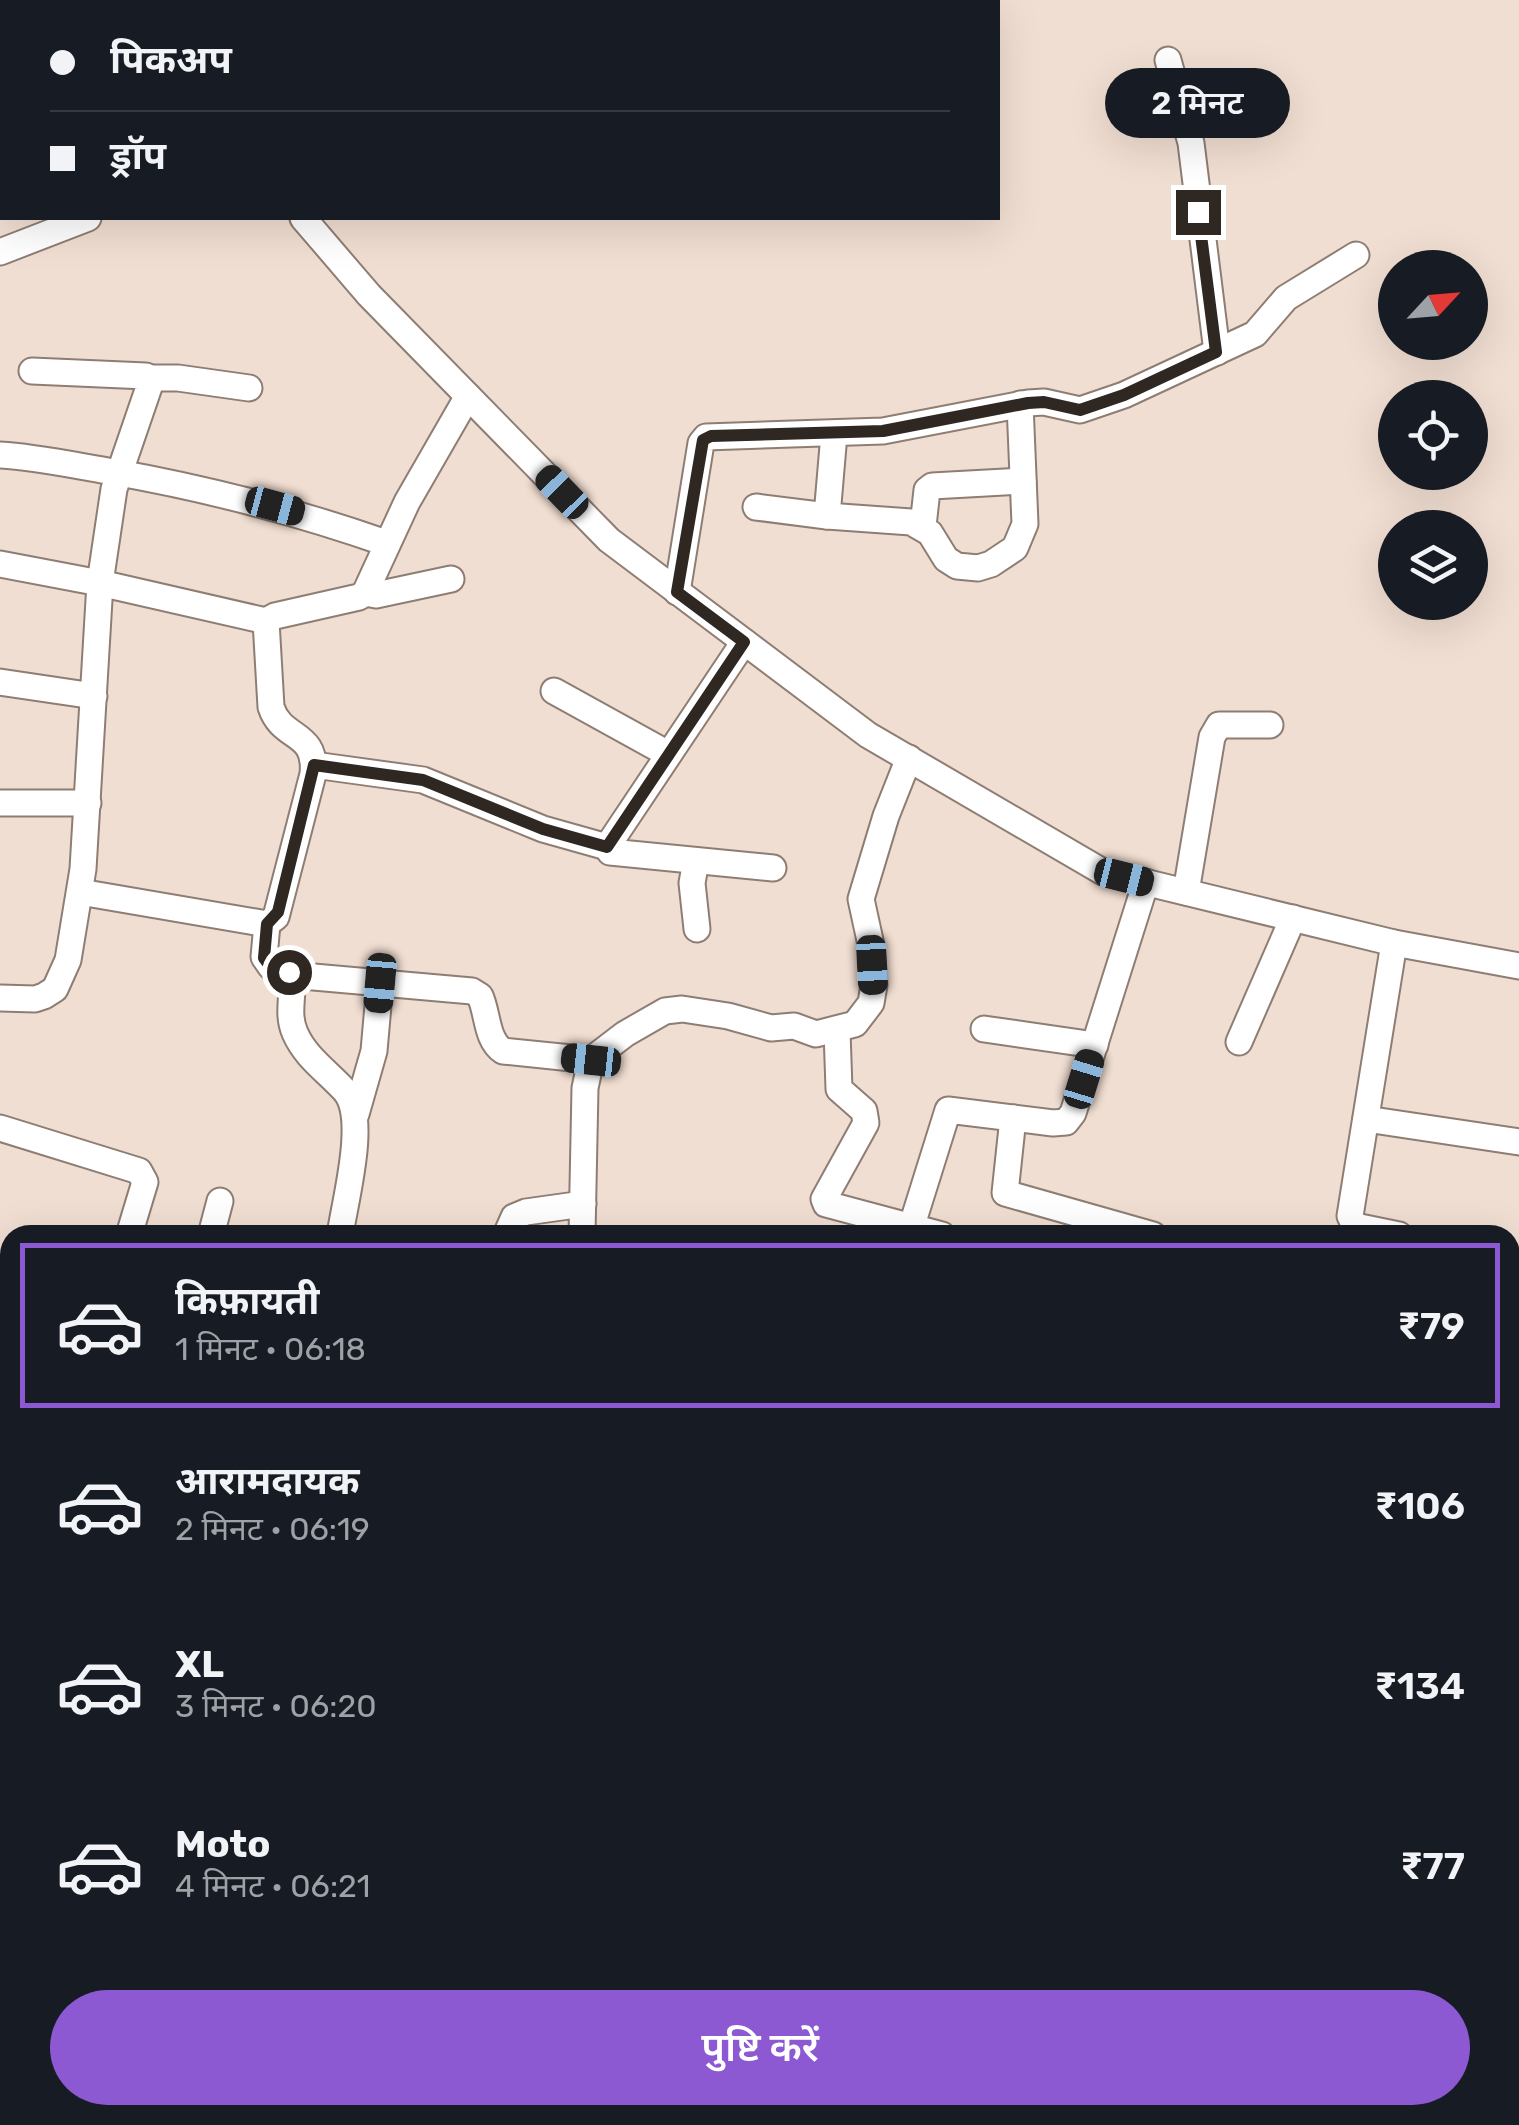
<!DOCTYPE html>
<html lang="hi">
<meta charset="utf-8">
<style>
:root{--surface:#171b24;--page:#20242c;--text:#f1f3f6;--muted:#9ea1a6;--line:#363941;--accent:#8c59d2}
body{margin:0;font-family:Rubik,"Noto Sans Devanagari",sans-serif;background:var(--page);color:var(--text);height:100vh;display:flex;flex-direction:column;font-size:38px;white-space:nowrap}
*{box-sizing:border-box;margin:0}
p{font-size:32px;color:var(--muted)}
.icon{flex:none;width:55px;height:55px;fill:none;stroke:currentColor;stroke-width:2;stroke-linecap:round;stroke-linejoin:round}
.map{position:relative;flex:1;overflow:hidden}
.panel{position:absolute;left:0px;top:1225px;width:1520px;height:900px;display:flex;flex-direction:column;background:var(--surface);border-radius:30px 30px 0 0;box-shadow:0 10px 40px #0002}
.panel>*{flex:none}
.hud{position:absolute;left:0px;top:0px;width:1000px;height:220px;box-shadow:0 10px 40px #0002;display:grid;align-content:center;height:220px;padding:0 50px;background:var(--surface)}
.needle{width:65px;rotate:64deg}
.buttons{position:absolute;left:1378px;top:250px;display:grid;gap:20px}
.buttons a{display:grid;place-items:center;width:110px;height:110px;border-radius:50%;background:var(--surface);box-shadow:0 10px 40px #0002;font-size:50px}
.end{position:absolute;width:45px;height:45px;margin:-22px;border:12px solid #2e2722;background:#fff;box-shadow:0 0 0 5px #fff}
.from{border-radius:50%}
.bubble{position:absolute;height:70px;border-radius:35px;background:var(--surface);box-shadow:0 10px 40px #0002;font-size:32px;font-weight:600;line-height:70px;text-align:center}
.car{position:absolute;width:30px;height:60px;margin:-30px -15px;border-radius:12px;box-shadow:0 0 8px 2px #0007;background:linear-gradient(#222 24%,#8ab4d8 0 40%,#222 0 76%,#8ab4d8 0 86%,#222 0)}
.hud b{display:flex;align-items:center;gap:35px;height:95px;font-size:38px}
.hud b+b{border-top:2px solid var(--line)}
.hud i{width:25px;height:25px;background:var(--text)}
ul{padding:18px 0 0;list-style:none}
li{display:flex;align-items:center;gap:30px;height:165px;margin:0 20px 15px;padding:0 30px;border:5px solid transparent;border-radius:0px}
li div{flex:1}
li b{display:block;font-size:38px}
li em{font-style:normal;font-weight:600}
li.on{border-color:var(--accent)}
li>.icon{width:90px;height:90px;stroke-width:1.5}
.action{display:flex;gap:20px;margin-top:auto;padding:20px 50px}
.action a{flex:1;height:115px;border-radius:60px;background:var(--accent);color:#fff;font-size:40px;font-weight:600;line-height:115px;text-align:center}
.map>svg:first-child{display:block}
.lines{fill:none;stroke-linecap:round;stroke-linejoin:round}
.minor-casing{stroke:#8e7d72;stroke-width:29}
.minor{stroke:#fff;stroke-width:25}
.route{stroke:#2e2722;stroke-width:12}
</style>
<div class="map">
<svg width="1519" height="2125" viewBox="0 0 1519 2125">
<rect width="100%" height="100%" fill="#f1ded2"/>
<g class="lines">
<!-- minor casing -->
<g class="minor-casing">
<g id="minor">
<path d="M 668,2 L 674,0"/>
<path d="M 805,2 L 805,0"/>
<path d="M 1168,60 L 1191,143 L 1217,352"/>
<path d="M 303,218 L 369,295 L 609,540 L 868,735 L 1103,872 L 1394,943 L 1519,966"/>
<path d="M 0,252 L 88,218"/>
<path d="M 149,378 L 178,378 L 249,388"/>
<path d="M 0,455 C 36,457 72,465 108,471 C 205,488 292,510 386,543"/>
<path d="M 756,507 L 827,516 L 911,522 L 930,533 L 946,559 L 957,566 L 978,568 L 991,564 L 1015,548 L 1025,524 L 1020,404"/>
<path d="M 827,516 L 834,434"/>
<path d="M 923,526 L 927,490 L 932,486 L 1023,481"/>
<path d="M 0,564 L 100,583 L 266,621"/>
<path d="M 677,592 L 701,443 L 706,437 L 883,431 L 1028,403 L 1044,402 L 1080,410 L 1124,395 L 1255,334 L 1286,298 L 1356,255"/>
<path d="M 365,593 L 376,595 L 451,579"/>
<path d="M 744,642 L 607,847 L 610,852 L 773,868"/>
<path d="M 0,682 L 94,696"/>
<path d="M 554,691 L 668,754"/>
<path d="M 314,765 L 423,780 L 543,829 L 607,847"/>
<path d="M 0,803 L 88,803"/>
<path d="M 696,861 L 692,883 L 697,929"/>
<path d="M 80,892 L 267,924 L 276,917 L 313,774 C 317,730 282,741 271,707 L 266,621 L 275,616 L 359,597 L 365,593 L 407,502 L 468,396"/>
<path d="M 1186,892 L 1212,737 L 1219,725 L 1270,725"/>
<path d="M 267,924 L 264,957 L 271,967 L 289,973 C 297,989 285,1010 295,1033 C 306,1058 327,1071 345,1091 C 368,1118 345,1200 340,1235"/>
<path d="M 1394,943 L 1350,1216 L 1355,1226 L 1399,1235"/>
<path d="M 291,975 L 472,991 L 480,996 C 488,1013 486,1040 503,1051 L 591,1060"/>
<path d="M 0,998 L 35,999 L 44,996 L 55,989 L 68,960 L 83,869 L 100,583 L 114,489 L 150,384 L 146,376 L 32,371"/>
<path d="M 984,1029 L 1095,1045"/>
<path d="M 837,1031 L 839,1089 L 864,1111 L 866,1123 L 824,1199 L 826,1204 L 942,1235"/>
<path d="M 1239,1042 L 1293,918"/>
<path d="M 356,1114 L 374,1051 L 380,983"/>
<path d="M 1013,1118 L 1005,1193 L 1153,1235"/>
<path d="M 1366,1119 L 1519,1142"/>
<path d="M 0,1128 L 139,1171 L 145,1182 L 129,1235"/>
<path d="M 912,1225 L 948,1110 L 1053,1123 L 1066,1122 L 1073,1113 L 1146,882"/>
<path d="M 211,1235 L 220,1201"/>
<path d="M 506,1235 L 514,1217 L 526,1212 L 583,1204"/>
<path d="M 582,1235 L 585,1088 L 591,1060 L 625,1034 L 665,1011 L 682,1009 L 728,1016 L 771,1028 L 794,1026 L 816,1034 L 855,1024 L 871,1003 L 874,985 L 871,945 L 861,899 L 886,816 L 909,758"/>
<path d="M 0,1373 L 10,1378"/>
<path d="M 1510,1399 L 1519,1399"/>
<path d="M 0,1451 L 10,1450"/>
<path d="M 1510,1517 L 1519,1516"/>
<path d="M 0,1576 L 10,1576"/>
<path d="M 0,1693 L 10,1692"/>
<path d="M 1510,1742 L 1519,1735"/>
<path d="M 0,1782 L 10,1781"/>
<path d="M 1510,1834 L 1519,1873"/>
<path d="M 360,2115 L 361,2125"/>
<path d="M 504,2115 L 504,2125"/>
<path d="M 1192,2115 L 1196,2125"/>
<path d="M 1299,2115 L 1302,2125"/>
<path d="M 1500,2115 L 1502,2125"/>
<path d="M 1006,2125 L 1006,2115"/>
<path d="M 1117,2125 L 1130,2115"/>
</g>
</g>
<!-- minor -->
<use href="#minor" class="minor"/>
</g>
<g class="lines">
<!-- route -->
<path class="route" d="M 289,972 L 271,967 L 264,958 L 267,924 L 278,912 L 314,765 L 423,780 L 543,829 L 607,847 L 744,642 L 677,592 L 703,440 L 711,436 L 883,431 L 1028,403 L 1044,402 L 1080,410 L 1124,395 L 1216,352 L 1198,212"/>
</g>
</svg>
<div class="buttons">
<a><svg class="needle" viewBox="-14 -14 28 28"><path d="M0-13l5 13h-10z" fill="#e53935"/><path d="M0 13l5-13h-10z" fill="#9ea1a6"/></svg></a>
<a><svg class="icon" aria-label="locate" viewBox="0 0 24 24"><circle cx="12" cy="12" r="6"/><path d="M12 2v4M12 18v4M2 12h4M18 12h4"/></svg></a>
<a><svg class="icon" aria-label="layers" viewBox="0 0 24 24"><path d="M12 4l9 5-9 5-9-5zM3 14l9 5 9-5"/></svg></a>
</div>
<i class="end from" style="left:289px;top:972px"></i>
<i class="end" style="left:1198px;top:212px"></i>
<div class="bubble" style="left:1105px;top:68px;width:185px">2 मिनट</div>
<i class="car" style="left:562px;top:492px;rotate:316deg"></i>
<i class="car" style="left:275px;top:506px;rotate:105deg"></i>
<i class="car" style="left:1124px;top:877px;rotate:104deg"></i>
<i class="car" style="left:872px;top:965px;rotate:177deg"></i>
<i class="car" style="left:380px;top:983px;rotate:185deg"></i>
<i class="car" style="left:591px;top:1060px;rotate:276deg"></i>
<i class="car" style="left:1084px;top:1079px;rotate:17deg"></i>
<div class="hud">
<b><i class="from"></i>पिकअप</b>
<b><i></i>ड्रॉप</b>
</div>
<section class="panel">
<ul>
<li class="on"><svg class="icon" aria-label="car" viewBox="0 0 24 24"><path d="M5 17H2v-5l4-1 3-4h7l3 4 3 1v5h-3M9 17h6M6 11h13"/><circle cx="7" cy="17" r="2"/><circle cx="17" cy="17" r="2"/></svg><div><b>किफ़ायती</b><p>1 मिनट · 06:18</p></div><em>₹79</em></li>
<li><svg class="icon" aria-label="car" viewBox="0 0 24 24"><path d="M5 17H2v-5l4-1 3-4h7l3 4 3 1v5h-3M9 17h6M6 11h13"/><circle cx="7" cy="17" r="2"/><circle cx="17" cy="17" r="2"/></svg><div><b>आरामदायक</b><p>2 मिनट · 06:19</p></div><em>₹106</em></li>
<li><svg class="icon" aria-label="car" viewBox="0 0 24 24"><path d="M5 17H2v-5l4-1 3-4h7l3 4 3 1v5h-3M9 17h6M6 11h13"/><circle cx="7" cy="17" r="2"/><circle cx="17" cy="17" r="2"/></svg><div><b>XL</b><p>3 मिनट · 06:20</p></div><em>₹134</em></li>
<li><svg class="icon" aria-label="car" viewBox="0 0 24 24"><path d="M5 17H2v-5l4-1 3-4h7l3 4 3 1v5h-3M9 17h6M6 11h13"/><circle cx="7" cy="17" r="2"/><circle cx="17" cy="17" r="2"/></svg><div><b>Moto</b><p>4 मिनट · 06:21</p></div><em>₹77</em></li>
</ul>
<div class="action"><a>पुष्टि करें</a></div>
</section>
</div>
